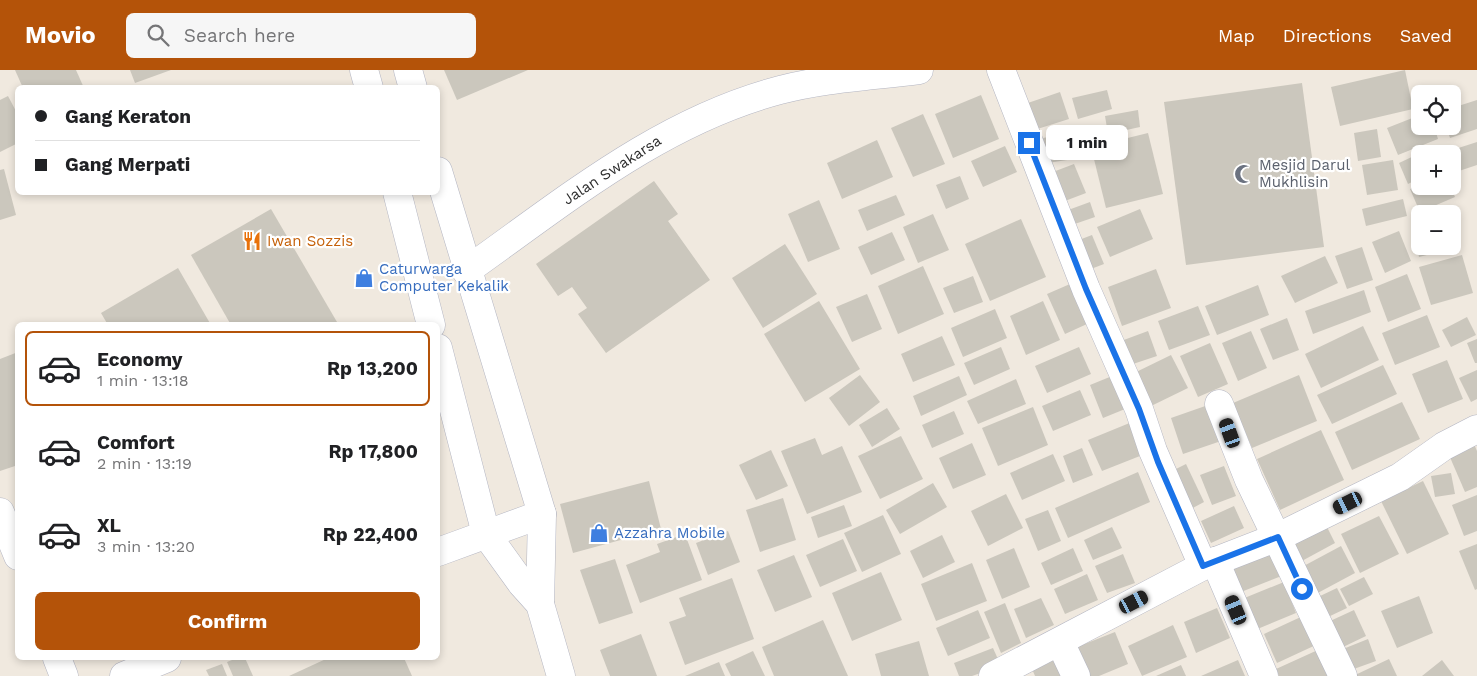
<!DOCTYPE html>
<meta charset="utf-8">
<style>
:root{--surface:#fff;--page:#f6f6f6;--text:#202124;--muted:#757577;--line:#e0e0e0;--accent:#b45309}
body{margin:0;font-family:"Work Sans",sans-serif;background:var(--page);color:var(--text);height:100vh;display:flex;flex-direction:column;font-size:19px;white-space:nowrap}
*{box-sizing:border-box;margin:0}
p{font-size:16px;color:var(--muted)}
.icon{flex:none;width:28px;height:28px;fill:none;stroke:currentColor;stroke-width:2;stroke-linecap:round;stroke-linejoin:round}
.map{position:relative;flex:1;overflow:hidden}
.drawer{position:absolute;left:15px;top:252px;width:425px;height:338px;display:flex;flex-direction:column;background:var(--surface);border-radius:8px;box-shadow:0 2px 8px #0003}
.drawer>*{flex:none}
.banner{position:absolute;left:15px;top:15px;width:425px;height:110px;border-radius:8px;box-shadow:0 2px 8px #0003;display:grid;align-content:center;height:110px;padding:0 20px;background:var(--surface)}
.fabs{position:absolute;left:1411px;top:15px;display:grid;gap:10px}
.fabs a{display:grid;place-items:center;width:50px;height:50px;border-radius:8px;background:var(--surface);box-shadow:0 2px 8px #0003;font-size:25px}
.end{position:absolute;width:22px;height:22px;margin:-11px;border:6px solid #1a73e8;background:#fff;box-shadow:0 0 0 2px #fff}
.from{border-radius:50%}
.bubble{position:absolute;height:35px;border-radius:8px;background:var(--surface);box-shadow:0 2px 8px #0003;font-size:16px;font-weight:700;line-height:35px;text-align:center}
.car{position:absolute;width:15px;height:30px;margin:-15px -8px;border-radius:6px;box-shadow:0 0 4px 1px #0007;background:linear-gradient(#222 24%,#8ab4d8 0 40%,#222 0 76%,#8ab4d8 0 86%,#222 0)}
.banner b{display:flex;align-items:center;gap:18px;height:48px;font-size:19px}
.banner b+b{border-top:1px solid var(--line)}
.banner i{width:12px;height:12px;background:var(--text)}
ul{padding:9px 0 0;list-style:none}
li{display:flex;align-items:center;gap:15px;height:75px;margin:0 10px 8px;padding:0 10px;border:2px solid transparent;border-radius:8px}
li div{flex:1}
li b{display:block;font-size:19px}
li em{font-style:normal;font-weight:700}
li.current{border-color:var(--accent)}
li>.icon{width:45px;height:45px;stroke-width:1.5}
.primary-button{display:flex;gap:10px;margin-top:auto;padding:10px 20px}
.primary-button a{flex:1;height:58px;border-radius:8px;background:var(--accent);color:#fff;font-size:20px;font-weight:700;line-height:58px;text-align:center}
header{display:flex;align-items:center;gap:30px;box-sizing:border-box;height:70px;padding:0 25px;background:var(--accent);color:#fff}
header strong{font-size:24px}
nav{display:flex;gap:28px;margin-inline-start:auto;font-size:18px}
.search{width:350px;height:45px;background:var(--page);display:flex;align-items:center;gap:12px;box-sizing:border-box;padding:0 18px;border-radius:8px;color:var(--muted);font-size:19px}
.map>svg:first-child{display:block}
.building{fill:#cbc7bd}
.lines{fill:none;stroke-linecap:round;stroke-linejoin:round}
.minor-casing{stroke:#b3b5c2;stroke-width:29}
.tertiary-casing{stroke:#b3b5c2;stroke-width:29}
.secondary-casing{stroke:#b3b5c2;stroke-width:29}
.minor{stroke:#fff;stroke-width:28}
.tertiary{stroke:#fff;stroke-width:28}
.secondary{stroke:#fff;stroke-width:28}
.route{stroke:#1a73e8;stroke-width:6}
.labels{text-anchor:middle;stroke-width:4.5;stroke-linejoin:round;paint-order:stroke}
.worship-label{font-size:15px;fill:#5b616d;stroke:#fff;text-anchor:start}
.street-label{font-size:15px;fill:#2e2e2e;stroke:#fff}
.food-label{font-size:15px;fill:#c56008;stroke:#fff;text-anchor:start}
.shop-label{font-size:15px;fill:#366cbe;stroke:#fff;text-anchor:start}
</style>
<header>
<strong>Movio</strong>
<div class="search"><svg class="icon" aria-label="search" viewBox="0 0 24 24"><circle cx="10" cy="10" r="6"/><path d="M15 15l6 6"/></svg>Search here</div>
<nav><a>Map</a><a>Directions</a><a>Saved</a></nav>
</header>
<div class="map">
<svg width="1477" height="606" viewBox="0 0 1477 606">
<rect width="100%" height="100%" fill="#f0e9df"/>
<!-- building -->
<g class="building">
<path d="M 15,0 L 76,0 L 84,18 L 23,18 Z"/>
<path d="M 130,0 L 171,0 L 135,13 Z"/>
<path d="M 444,0 L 528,0 L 457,30 Z"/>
<path d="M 1405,0 L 1413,39 L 1340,56 L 1331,17 Z"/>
<path d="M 1302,13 L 1324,177 L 1186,195 L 1164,32 Z"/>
<path d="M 1107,20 L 1112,39 L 1078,49 L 1072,28 Z"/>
<path d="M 1060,22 L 1069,49 L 1031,61 L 1022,35 Z"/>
<path d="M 981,25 L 999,69 L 953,88 L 935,44 Z"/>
<path d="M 8,26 L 18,45 L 18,73 L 0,82 L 0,30 Z"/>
<path d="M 1477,30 L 1477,59 L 1450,68 L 1446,56 L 1452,56 L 1452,38 Z"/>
<path d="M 1138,40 L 1140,57 L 1108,64 L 1105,46 Z"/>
<path d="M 923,44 L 945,94 L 913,107 L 891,58 Z"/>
<path d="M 1420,45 L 1420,56 L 1434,56 L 1438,69 L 1398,85 L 1387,58 Z"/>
<path d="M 1377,59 L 1381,87 L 1358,91 L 1354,63 Z"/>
<path d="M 1070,63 L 1074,89 L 1047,93 L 1043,68 Z"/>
<path d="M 1148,63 L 1163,124 L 1106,138 L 1091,77 Z"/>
<path d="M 877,70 L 893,107 L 842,129 L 827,93 Z"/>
<path d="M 1477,72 L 1477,95 L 1453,103 L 1452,84 L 1446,82 Z"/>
<path d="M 1005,76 L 1017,102 L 983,117 L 971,91 Z"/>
<path d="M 1433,77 L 1436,84 L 1420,84 L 1420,108 L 1408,114 L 1399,93 Z"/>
<path d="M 1393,90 L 1398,120 L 1367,125 L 1362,95 Z"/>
<path d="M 1074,94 L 1086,123 L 1057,134 L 1045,105 Z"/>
<path d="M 4,99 L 16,145 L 0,150 L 0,100 Z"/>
<path d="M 960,106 L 969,129 L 946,139 L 936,115 Z"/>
<path d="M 654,111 L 678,144 L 668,151 L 710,210 L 606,283 L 578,244 L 587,238 L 572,217 L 558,226 L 536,194 Z"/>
<path d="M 1420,115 L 1450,116 L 1455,127 L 1420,142 L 1410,119 Z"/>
<path d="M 896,125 L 905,145 L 867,161 L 858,140 Z"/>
<path d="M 1403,129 L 1407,146 L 1366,156 L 1362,139 Z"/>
<path d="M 819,130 L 840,179 L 808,192 L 788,144 Z"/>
<path d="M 1090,132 L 1095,147 L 1066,157 L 1060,143 Z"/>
<path d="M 271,139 L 337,252 L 332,255 L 231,255 L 191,185 Z"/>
<path d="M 1140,139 L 1153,169 L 1110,187 L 1097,157 Z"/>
<path d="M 933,144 L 949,180 L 918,193 L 903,157 Z"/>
<path d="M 1021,149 L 1046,207 L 990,231 L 965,174 Z"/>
<path d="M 1453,156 L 1458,177 L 1419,187 L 1414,162 L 1420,161 L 1420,176 L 1452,176 Z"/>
<path d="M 1399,161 L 1411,191 L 1385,203 L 1372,172 Z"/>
<path d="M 892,162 L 905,190 L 871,205 L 858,177 Z"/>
<path d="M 1092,165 L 1104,194 L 1083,202 L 1071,173 Z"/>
<path d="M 785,174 L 817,224 L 763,258 L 732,208 Z"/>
<path d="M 1362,177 L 1373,210 L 1347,219 L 1335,186 Z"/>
<path d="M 1462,185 L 1473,223 L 1431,235 L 1419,197 Z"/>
<path d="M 1325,186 L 1338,213 L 1295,233 L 1281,206 Z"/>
<path d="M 923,196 L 944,244 L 898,264 L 878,216 Z"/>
<path d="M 178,198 L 211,255 L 108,255 L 101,243 Z"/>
<path d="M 1156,199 L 1171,238 L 1122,256 L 1108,217 Z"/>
<path d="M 1407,204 L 1421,239 L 1388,252 L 1375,217 Z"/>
<path d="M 973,206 L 983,232 L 954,243 L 943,218 Z"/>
<path d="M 1070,214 L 1087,254 L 1065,264 L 1047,224 Z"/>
<path d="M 1258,215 L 1269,245 L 1217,265 L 1205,236 Z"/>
<path d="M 1364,220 L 1371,242 L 1313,264 L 1305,241 Z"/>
<path d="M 867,224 L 882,259 L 852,272 L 836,237 Z"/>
<path d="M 819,231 L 860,299 L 805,332 L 764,264 Z"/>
<path d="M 1043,231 L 1060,270 L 1026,285 L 1010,246 Z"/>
<path d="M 1198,236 L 1210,265 L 1169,280 L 1158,251 Z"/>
<path d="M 995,239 L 1007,268 L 963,287 L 951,258 Z"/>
<path d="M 1427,245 L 1440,277 L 1395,295 L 1382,263 Z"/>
<path d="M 1467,247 L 1476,265 L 1451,277 L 1442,260 Z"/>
<path d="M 1287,248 L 1299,280 L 1273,290 L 1260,259 Z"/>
<path d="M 1363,256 L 1379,290 L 1321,318 L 1305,284 Z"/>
<path d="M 1148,261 L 1157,286 L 1130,295 L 1121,271 Z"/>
<path d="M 1251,261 L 1267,298 L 1238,311 L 1222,273 Z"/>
<path d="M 942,266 L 955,295 L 913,312 L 901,284 Z"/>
<path d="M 1477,269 L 1477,293 L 1475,293 L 1467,273 Z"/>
<path d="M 1210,273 L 1228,314 L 1198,327 L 1180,286 Z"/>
<path d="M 1001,277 L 1010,299 L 974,315 L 964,293 Z"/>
<path d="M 1079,277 L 1091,304 L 1047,323 L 1035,296 Z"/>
<path d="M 18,282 L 18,395 L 0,401 L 0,289 Z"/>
<path d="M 1171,285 L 1188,318 L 1147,338 L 1130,305 Z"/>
<path d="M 1447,290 L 1463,329 L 1428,343 L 1412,304 Z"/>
<path d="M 1383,295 L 1397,324 L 1332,354 L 1317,325 Z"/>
<path d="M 1477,300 L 1477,329 L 1471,332 L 1459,308 Z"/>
<path d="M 1117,304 L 1130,337 L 1103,348 L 1090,315 Z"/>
<path d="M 860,305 L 880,332 L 849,356 L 829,328 Z"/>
<path d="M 1299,305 L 1317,351 L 1252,378 L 1233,333 Z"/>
<path d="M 959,306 L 967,325 L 921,346 L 913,326 Z"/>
<path d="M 1016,309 L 1026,334 L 978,354 L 967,331 Z"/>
<path d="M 1080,320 L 1091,345 L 1053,361 L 1042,336 Z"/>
<path d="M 1402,332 L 1420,369 L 1352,400 L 1335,362 Z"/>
<path d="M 1211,334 L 1224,370 L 1183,384 L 1171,348 Z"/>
<path d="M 1033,337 L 1048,375 L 998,396 L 982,358 Z"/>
<path d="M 887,338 L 900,359 L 872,377 L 859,355 Z"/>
<path d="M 954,341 L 964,364 L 932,378 L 922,355 Z"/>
<path d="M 1132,352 L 1145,384 L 1102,401 L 1088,370 Z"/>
<path d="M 1321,360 L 1344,410 L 1280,440 L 1257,389 Z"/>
<path d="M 901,366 L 923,409 L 880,429 L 858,386 Z"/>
<path d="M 815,368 L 822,385 L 842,376 L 862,422 L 807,444 L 781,381 Z"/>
<path d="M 972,373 L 986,405 L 953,419 L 939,388 Z"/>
<path d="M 1474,374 L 1477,381 L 1477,417 L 1465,422 L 1449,385 Z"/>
<path d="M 1082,378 L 1093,405 L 1073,413 L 1063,386 Z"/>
<path d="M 771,380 L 788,416 L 756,430 L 739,395 Z"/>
<path d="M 1053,384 L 1065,411 L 1022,430 L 1010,403 Z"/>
<path d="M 1186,394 L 1204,432 L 1189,440 L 1170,402 Z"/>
<path d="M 1224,396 L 1236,426 L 1212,435 L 1200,405 Z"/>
<path d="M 1138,402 L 1150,432 L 1068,468 L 1055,438 Z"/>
<path d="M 1451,403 L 1455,424 L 1435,427 L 1431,406 Z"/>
<path d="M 649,411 L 661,459 L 573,483 L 560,434 Z"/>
<path d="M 1423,411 L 1449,464 L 1407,484 L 1381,431 Z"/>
<path d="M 933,413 L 947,437 L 900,464 L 886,440 Z"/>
<path d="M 1006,424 L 1023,458 L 988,476 L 971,441 Z"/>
<path d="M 1477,425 L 1477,461 L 1464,466 L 1452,435 Z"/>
<path d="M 783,428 L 796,470 L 760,482 L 746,440 Z"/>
<path d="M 844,435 L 852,456 L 818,468 L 811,447 Z"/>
<path d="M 1234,436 L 1244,458 L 1211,473 L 1201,451 Z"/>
<path d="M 1048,440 L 1061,471 L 1038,481 L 1025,449 Z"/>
<path d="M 883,445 L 901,484 L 862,502 L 844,463 Z"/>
<path d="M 1379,446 L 1399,484 L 1360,503 L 1341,464 Z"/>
<path d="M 1326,455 L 1335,473 L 1300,492 L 1290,473 Z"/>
<path d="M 1112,457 L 1122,478 L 1093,490 L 1084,470 Z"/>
<path d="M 728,461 L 740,492 L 708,505 L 696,473 Z"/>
<path d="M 685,464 L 702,510 L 640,533 L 626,495 L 660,482 L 657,474 Z"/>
<path d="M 942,465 L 955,492 L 923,508 L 910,481 Z"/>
<path d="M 843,469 L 857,501 L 820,517 L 806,485 Z"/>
<path d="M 1477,474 L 1477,519 L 1475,520 L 1459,481 Z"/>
<path d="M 1341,476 L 1355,503 L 1314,525 L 1300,498 Z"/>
<path d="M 1272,477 L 1284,505 L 1241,522 L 1229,495 Z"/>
<path d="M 1014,478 L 1030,517 L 1002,529 L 986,490 Z"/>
<path d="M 1073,478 L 1083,501 L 1051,515 L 1041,493 Z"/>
<path d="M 1123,484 L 1135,513 L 1107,523 L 1095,496 Z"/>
<path d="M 794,485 L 812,527 L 775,542 L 757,500 Z"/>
<path d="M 615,489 L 633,543 L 599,554 L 580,500 Z"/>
<path d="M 972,493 L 987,531 L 936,551 L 921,514 Z"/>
<path d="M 881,502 L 902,550 L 852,571 L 832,523 Z"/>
<path d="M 1087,504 L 1098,530 L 1065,544 L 1054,519 Z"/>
<path d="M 1364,507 L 1373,524 L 1349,536 L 1340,519 Z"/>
<path d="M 732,508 L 754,569 L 685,595 L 669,552 L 686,546 L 679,528 Z"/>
<path d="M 1284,512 L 1296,543 L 1255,560 L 1242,529 Z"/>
<path d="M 1337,518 L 1347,538 L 1328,547 L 1318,527 Z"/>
<path d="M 1419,526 L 1433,563 L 1397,578 L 1381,541 Z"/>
<path d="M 1041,528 L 1054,555 L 1026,568 L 1014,539 Z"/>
<path d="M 1005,533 L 1021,573 L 1001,583 L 984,542 Z"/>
<path d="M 1217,538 L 1230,568 L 1196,583 L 1184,552 Z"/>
<path d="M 978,540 L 990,568 L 948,586 L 936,558 Z"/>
<path d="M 1354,540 L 1366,566 L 1341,578 L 1328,552 Z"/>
<path d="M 1305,545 L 1318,574 L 1277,593 L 1264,564 Z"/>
<path d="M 823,550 L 848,606 L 774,606 L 762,577 Z"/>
<path d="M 1173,555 L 1187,587 L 1142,606 L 1128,576 Z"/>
<path d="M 1115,562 L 1128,594 L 1099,606 L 1089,606 L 1077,577 Z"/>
<path d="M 641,564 L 657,606 L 610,606 L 600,580 Z"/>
<path d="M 1368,569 L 1376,591 L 1351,600 L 1343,579 Z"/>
<path d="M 919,571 L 929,606 L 881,606 L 875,584 Z"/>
<path d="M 993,578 L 1001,596 L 972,606 L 959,606 L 954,593 Z"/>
<path d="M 1320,579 L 1331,606 L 1279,606 L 1276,599 Z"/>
<path d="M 753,581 L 765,606 L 731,606 L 725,594 Z"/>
<path d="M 1056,585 L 1064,606 L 1035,606 L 1030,594 Z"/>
<path d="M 237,588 L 245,588 L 253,606 L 233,606 L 227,592 Z"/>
<path d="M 328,588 L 404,588 L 412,606 L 289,606 Z"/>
<path d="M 1389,589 L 1397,606 L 1353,606 Z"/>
<path d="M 1238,590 L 1245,606 L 1201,606 Z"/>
<path d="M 1442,590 L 1454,606 L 1422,606 Z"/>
<path d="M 719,592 L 725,606 L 685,606 Z"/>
<path d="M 222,594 L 227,606 L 209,606 L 206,600 Z"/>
<path d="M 1181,595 L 1186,606 L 1156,606 Z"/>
</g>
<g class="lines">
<!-- minor casing -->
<g class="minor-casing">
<g id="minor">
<path d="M 1001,0 L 1086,219 L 1139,339 L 1153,381 L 1203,496"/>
<path d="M 466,201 C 565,131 661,51 780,20 C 826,8 873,6 919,0"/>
<path d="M 1219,334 L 1249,410 L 1343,606"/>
<path d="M 0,442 L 18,486"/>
<path d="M 1215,491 L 1264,606"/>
<path d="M 1060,572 L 1076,606"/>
<path d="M 57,588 L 64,606"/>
<path d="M 993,606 L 1203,496 L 1278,467 L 1400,407 L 1444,376 L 1477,359"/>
</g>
</g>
<!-- tertiary casing -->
<g class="tertiary-casing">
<g id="tertiary">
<path d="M 438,482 L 542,444"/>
<path d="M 124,606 L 167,588"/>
</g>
</g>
<!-- secondary casing -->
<g class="secondary-casing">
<g id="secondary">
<path d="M 364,0 L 369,18"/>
<path d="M 408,0 L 413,18"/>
<path d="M 438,101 L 542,444 L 540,534"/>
<path d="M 397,122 L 431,255"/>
<path d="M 438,278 L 486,464 L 522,514 L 540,534 L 561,606"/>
</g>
</g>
<!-- minor -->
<use href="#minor" class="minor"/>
<!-- tertiary -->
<use href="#tertiary" class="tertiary"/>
<!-- secondary -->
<use href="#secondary" class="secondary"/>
</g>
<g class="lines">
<!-- route -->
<path class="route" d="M 1029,73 L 1086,219 L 1139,339 L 1158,392 L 1203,496 L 1278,467 L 1302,519"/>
</g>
<!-- icons -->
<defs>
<g id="mosque-bare" transform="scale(1.5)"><path d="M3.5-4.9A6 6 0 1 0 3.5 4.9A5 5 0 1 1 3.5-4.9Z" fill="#6b7280" stroke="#fff" stroke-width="2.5" paint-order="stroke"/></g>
<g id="restaurant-bare" transform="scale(1.5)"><path d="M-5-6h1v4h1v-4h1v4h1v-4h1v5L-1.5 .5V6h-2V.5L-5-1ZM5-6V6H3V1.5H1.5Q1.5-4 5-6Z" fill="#e8710a" stroke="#fff" stroke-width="2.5" paint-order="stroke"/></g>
<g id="shop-bare" transform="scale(1.5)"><path d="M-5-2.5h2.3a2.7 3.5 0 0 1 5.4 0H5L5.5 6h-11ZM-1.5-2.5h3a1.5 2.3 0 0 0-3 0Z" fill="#3f7fe0" stroke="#fff" stroke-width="2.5" paint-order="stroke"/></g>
</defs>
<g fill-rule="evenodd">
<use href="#mosque-bare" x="1244" y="104"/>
<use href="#restaurant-bare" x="252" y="171"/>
<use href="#shop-bare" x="364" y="208"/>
<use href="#shop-bare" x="599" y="463"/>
</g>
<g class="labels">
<!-- worship labels -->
<g class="worship-label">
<text x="1259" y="100">Mesjid Darul<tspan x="1259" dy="17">Mukhlisin</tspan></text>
</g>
<!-- street labels -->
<g class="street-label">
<text transform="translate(612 100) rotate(-33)" y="5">Jalan Swakarsa</text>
</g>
<!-- food labels -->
<g class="food-label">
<text x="267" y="176">Iwan Sozzis</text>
</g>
<!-- shop labels -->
<g class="shop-label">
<text x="379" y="204">Caturwarga<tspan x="379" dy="17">Computer Kekalik</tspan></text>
<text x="614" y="468">Azzahra Mobile</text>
</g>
</g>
</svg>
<div class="fabs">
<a><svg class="icon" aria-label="locate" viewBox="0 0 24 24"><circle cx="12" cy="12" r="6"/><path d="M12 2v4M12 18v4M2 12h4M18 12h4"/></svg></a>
<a>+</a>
<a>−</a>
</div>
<i class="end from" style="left:1302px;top:519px"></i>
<i class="end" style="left:1029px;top:73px"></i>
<div class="bubble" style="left:1046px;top:55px;width:82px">1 min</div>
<i class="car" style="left:1230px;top:363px;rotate:340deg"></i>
<i class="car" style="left:1348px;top:433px;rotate:244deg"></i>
<i class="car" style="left:1134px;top:532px;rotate:63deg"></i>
<i class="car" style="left:1236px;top:540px;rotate:337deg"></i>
<div class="banner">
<b><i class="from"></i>Gang Keraton</b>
<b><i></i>Gang Merpati</b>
</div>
<section class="drawer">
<ul>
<li class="current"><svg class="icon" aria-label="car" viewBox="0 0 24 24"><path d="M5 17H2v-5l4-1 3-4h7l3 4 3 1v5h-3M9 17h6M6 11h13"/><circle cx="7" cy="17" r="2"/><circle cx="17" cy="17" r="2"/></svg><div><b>Economy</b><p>1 min · 13:18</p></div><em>Rp 13,200</em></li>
<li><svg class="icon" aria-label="car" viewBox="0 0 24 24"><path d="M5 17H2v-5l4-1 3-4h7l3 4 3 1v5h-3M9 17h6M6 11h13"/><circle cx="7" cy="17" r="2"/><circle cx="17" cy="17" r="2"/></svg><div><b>Comfort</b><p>2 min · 13:19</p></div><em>Rp 17,800</em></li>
<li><svg class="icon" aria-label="car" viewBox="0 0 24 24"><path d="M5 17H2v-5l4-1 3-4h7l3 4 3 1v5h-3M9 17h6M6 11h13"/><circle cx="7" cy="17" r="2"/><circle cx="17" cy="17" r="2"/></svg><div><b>XL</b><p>3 min · 13:20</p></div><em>Rp 22,400</em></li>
</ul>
<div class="primary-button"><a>Confirm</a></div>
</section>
</div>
